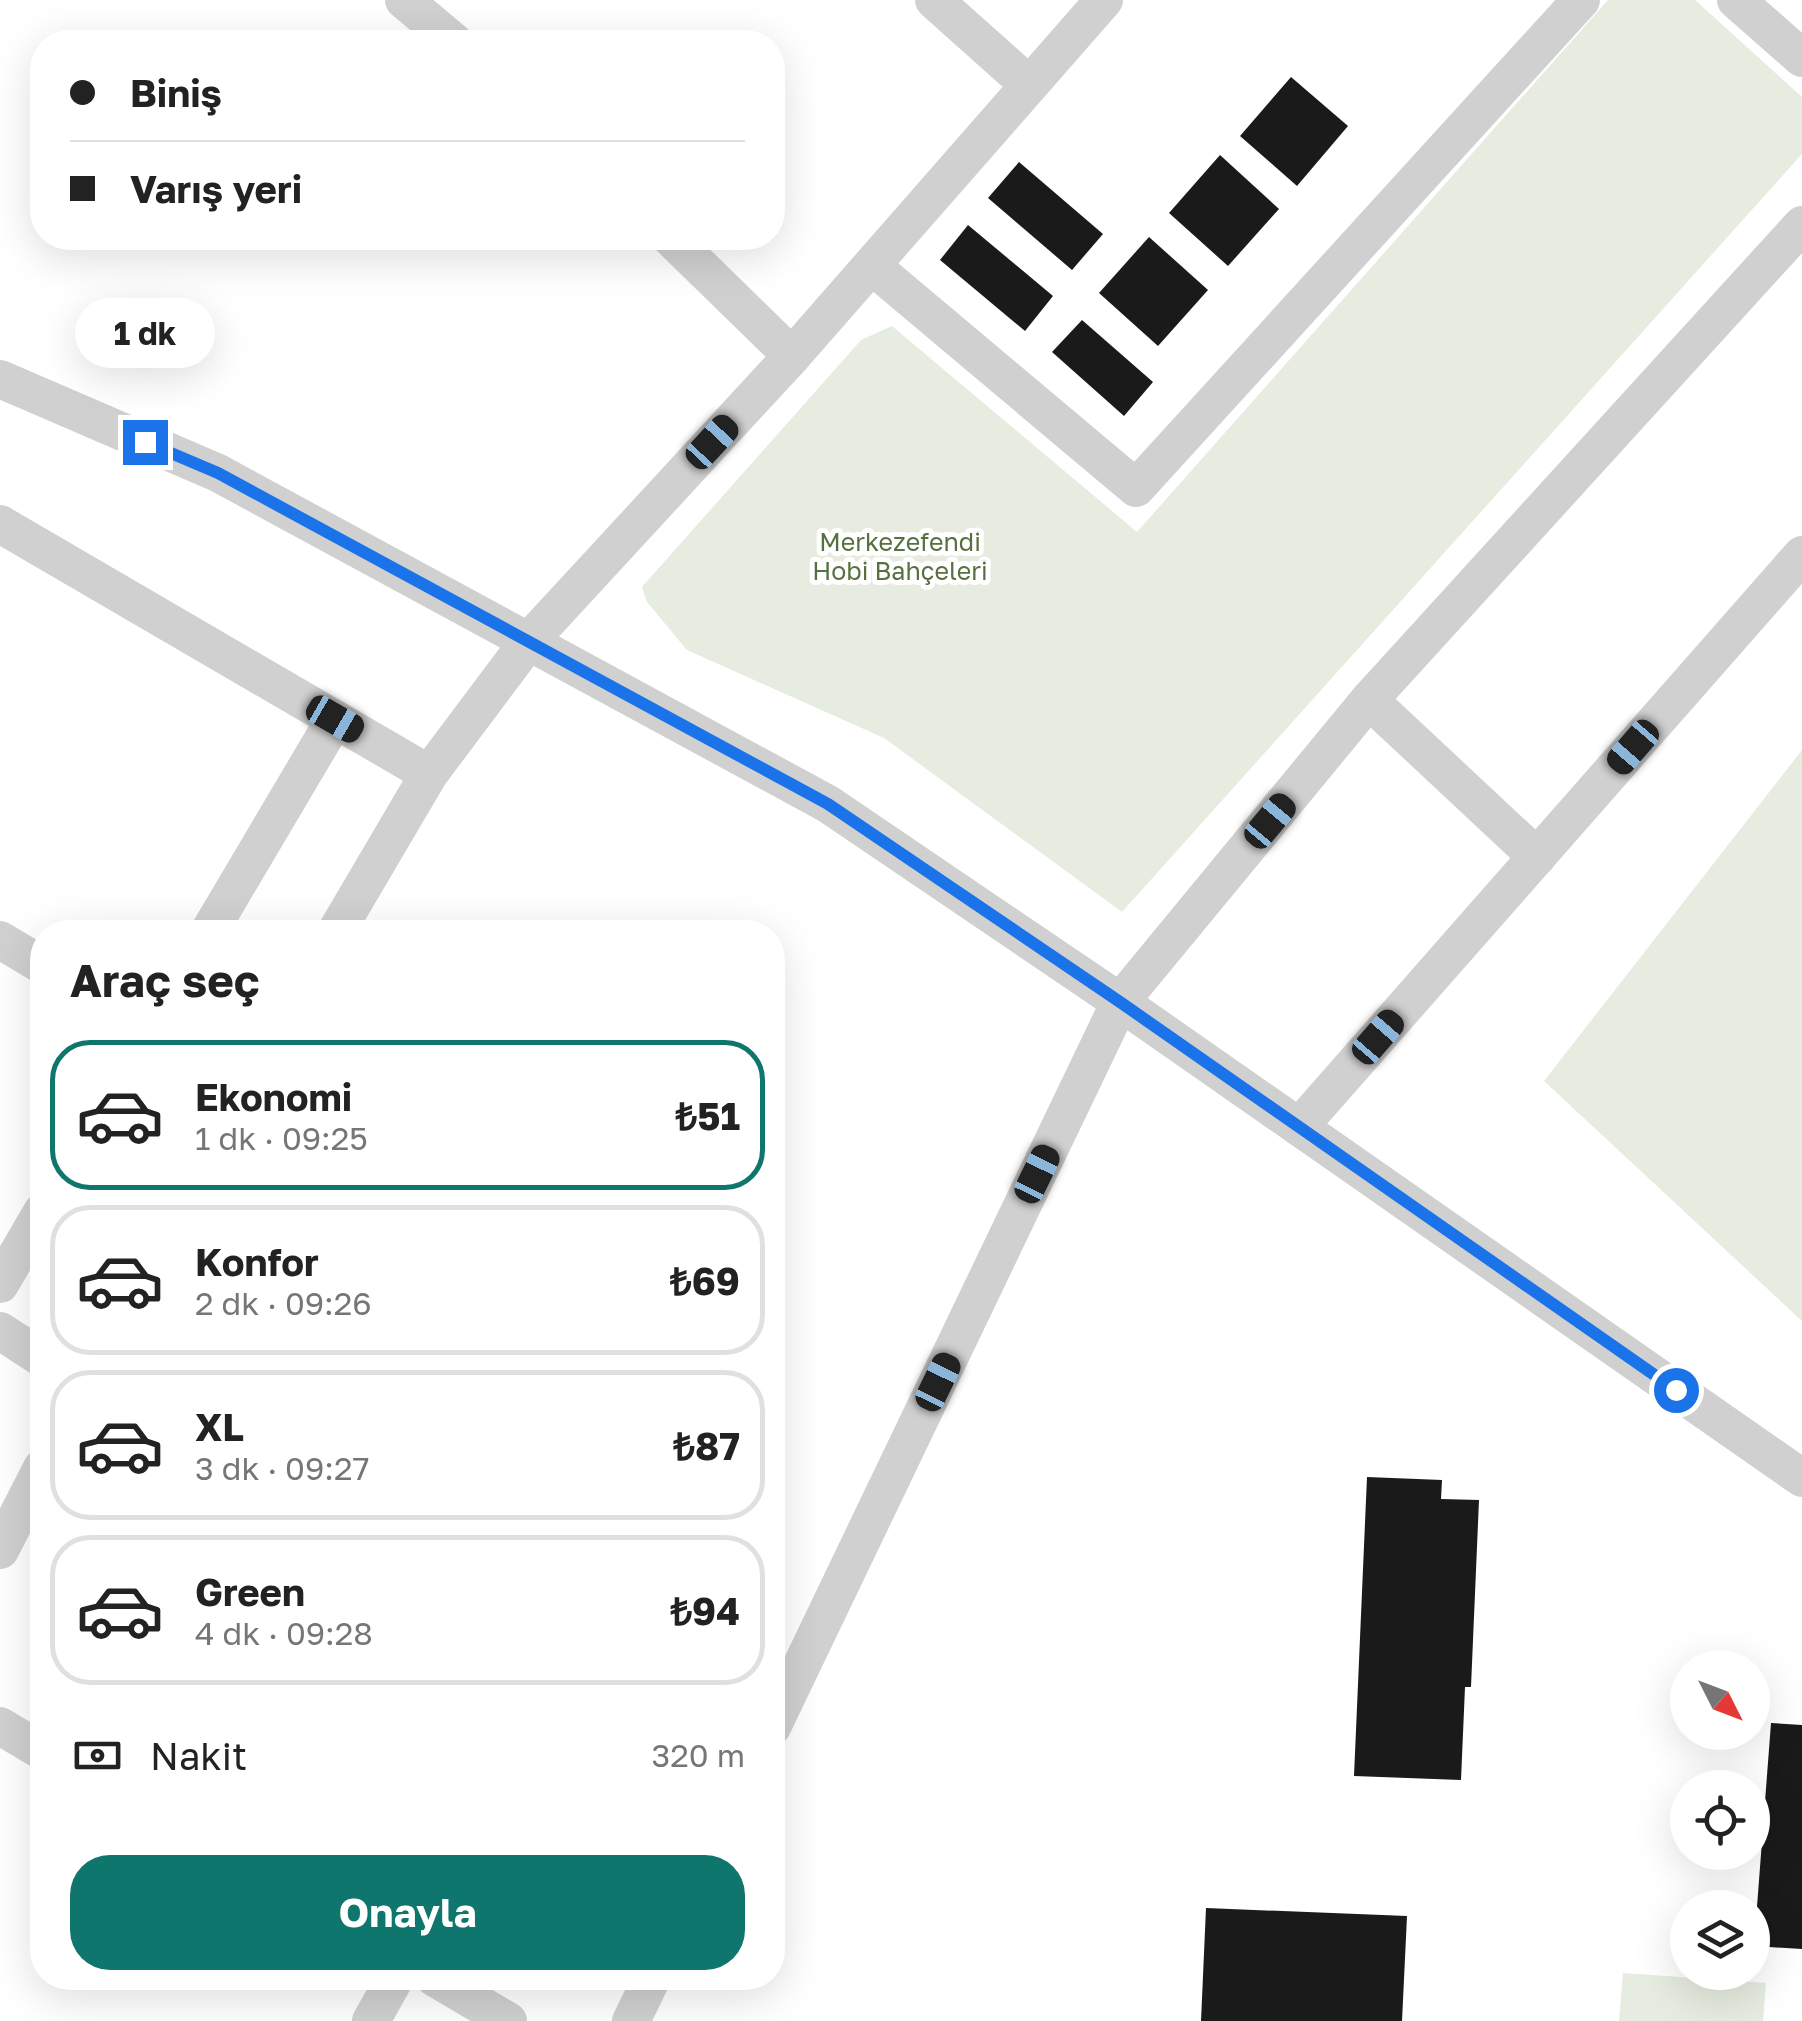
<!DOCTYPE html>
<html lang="tr">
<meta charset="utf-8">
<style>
:root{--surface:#fff;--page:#f6f6f6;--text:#222;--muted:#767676;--line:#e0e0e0;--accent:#0f766e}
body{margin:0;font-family:"Golos Text",sans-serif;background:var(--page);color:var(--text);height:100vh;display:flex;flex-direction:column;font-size:38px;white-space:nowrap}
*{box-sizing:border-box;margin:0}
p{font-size:32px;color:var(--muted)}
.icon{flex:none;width:55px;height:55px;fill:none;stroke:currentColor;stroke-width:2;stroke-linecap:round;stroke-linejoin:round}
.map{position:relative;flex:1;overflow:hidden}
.drawer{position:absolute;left:30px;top:920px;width:755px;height:1070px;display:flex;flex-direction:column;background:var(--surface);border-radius:40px;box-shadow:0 10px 40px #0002}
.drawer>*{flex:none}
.hud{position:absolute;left:30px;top:30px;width:755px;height:220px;border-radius:40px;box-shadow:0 10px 40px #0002;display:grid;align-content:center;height:220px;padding:0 40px;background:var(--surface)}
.needle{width:65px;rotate:132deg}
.fabs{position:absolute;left:1670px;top:1650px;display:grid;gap:20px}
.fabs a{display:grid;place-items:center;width:100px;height:100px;border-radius:50%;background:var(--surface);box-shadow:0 10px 40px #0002;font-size:50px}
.end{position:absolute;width:45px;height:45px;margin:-22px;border:12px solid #1a73e8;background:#fff;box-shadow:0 0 0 5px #fff}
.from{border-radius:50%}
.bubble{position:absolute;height:70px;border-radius:35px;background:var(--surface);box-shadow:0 10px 40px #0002;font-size:32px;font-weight:700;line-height:70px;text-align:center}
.car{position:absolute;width:30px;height:60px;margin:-30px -15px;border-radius:12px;box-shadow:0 0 8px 2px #0007;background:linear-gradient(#222 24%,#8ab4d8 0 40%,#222 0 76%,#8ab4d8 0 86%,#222 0)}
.hud b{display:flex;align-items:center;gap:35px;height:95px;font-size:38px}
.hud b+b{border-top:2px solid var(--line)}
.hud i{width:25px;height:25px;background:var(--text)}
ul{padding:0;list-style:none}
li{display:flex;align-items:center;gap:30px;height:150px;margin:0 20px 15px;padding:0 20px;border:5px solid var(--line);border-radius:40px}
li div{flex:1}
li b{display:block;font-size:38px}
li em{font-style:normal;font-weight:700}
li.current{border-color:var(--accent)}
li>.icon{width:90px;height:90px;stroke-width:1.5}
h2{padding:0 40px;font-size:45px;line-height:120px}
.pay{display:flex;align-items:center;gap:25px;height:110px;padding:0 40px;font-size:38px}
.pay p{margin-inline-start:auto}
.action{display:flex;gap:20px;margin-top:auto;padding:20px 40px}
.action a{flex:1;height:115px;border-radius:40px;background:var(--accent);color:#fff;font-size:40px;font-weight:700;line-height:115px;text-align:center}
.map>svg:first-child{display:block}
.green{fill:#e6ecdf}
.building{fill:#1a1a1a}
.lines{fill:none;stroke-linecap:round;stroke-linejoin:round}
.minor{stroke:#d0d0d0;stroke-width:38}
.route{stroke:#1a73e8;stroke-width:12}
.labels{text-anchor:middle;stroke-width:10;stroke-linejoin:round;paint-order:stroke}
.park-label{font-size:25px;fill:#56703f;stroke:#fff}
</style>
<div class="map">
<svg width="1802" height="2021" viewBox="0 0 1802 2021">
<rect width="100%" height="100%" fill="#fff"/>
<!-- green -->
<g class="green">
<path d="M 1608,0 L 1695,0 L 1802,97 L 1802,154 L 1122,912 L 884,738 L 687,650 L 647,602 L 642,587 L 861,340 L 892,326 L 1137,532 Z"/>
<path d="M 1802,750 L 1802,1321 L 1544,1081 Z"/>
<path d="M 1623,1973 L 1766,1983 L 1763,2021 L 1619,2021 Z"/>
</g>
<!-- building -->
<g class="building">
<path d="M 1291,77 L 1348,126 L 1297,186 L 1240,136 Z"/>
<path d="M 1220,155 L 1279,209 L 1228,266 L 1169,213 Z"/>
<path d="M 1019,162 L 1103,234 L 1072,270 L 988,198 Z"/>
<path d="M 968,225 L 1053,296 L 1025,331 L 940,260 Z"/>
<path d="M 1149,237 L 1208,290 L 1158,346 L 1099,293 Z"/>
<path d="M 1082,320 L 1153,382 L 1124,416 L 1052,352 Z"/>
<path d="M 1367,1477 L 1442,1480 L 1441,1499 L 1479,1500 L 1471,1687 L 1465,1687 L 1461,1780 L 1354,1776 Z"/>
<path d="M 1771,1723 L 1802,1725 L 1802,1949 L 1754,1946 Z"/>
<path d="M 1206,1908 L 1407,1916 L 1402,2021 L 1201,2021 Z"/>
</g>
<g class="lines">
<!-- minor -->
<g class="minor">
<path d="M 404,0 L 454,42"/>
<path d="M 934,0 L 1028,84"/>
<path d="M 1736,0 L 1802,58"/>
<path d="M 872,266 L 1136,488 L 1581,0"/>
<path d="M 792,356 L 1104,0"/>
<path d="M 0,379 L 218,473 L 828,804 L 1120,1002 L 1802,1478"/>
<path d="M 0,524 L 429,774"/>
<path d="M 1369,700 L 1537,857"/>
<path d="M 209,932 L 335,719"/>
<path d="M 336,932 L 429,774 L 528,642 L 792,356 L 671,238"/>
<path d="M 0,940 L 42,965"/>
<path d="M 1299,1127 L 1802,555"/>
<path d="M 0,1284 L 42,1212"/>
<path d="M 0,1331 L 42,1358"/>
<path d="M 0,1550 L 42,1468"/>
<path d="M 0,1726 L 42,1751"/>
<path d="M 772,1727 L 1120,1002 L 1369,700 L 1802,225"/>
<path d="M 435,1978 L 508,2021"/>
<path d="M 371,2021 L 395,1978"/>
<path d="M 631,2021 L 652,1978"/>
</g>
</g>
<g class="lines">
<!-- route -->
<path class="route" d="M 145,442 L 218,473 L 828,804 L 1120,1002 L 1676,1390"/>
</g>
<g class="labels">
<!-- park labels -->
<g class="park-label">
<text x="900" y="551">Merkezefendi<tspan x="900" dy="29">Hobi Bahçeleri</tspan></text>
</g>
</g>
</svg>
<div class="fabs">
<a><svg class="needle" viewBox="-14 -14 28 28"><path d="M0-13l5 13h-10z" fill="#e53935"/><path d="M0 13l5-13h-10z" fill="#767676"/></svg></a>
<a><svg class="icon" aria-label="locate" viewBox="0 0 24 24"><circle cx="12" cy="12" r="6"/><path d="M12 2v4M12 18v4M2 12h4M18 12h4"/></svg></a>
<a><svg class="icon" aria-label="layers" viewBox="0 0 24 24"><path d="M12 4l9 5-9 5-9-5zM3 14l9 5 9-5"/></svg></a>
</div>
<i class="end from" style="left:1676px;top:1390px"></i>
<i class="end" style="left:145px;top:442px"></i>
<div class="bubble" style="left:75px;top:298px;width:140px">1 dk</div>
<i class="car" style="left:712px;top:442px;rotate:43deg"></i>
<i class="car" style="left:335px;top:719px;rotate:120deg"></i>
<i class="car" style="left:1633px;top:747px;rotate:221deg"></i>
<i class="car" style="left:1270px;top:821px;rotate:40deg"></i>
<i class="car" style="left:1378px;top:1037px;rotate:41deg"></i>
<i class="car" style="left:1037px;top:1174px;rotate:26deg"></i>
<i class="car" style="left:938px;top:1382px;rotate:26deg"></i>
<div class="hud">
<b><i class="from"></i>Biniş</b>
<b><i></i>Varış yeri</b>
</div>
<section class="drawer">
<h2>Araç seç</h2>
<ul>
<li class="current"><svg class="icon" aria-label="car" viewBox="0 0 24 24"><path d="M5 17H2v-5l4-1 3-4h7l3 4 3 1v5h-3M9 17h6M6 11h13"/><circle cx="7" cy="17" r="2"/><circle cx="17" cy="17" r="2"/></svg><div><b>Ekonomi</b><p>1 dk · 09:25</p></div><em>₺51</em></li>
<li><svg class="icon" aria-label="car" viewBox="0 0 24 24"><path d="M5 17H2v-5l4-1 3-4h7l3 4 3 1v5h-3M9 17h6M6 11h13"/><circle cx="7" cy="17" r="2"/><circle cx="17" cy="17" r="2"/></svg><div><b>Konfor</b><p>2 dk · 09:26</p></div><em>₺69</em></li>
<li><svg class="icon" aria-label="car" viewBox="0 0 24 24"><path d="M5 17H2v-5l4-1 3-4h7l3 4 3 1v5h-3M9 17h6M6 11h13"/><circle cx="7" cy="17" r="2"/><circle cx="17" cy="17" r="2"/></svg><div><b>XL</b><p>3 dk · 09:27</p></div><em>₺87</em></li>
<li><svg class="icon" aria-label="car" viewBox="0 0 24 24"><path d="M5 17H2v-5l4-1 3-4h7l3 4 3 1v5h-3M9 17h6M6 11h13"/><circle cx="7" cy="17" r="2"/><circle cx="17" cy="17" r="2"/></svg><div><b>Green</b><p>4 dk · 09:28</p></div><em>₺94</em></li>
</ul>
<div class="pay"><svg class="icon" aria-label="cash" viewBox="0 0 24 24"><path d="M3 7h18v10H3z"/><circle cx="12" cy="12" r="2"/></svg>Nakit<p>320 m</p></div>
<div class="action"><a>Onayla</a></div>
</section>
</div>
